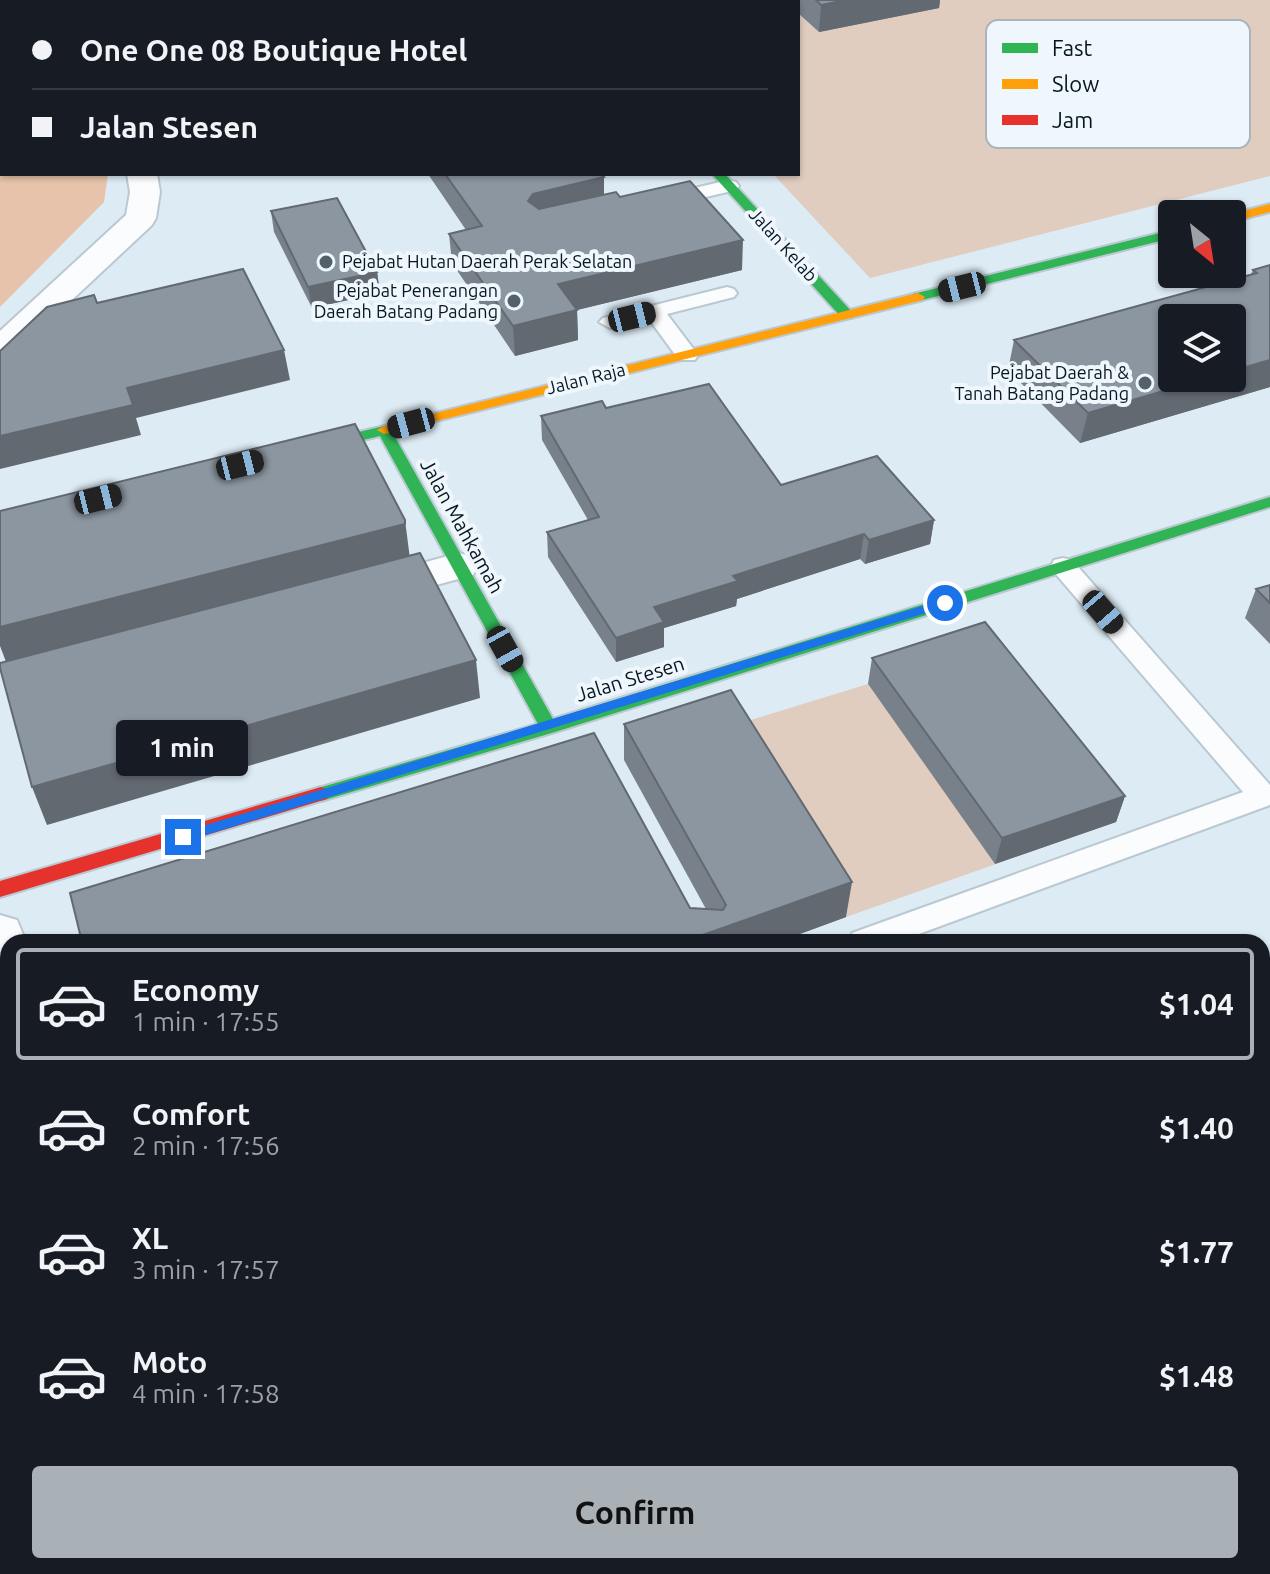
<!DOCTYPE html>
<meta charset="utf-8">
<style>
:root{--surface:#171b24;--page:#20242c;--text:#f1f3f6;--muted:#9ea1a6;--line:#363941;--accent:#a9b1b7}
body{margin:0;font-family:Ubuntu,sans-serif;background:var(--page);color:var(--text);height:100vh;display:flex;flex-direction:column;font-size:30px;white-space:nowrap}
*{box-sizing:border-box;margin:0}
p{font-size:26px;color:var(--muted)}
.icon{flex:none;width:44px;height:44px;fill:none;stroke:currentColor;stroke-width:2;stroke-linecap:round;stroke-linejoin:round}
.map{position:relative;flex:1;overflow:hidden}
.details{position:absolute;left:0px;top:934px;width:1270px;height:640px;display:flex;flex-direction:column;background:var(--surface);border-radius:24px 24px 0 0;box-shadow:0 2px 6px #0004}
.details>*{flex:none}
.guide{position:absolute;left:0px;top:0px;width:800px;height:176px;box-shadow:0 2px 6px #0004;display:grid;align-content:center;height:176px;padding:0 32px;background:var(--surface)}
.needle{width:52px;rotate:150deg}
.controls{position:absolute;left:1158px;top:200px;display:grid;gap:16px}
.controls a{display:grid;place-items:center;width:88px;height:88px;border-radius:8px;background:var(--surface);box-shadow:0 2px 6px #0004;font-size:40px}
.end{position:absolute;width:36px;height:36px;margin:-18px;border:10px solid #1a73e8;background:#fff;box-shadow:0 0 0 4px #fff}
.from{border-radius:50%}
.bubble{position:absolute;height:56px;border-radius:8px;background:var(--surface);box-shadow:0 2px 6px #0004;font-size:26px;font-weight:700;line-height:56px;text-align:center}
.car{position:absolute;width:24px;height:48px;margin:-24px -12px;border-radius:10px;box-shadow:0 0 6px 2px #0007;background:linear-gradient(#222 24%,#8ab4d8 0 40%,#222 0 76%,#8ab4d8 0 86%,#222 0)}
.guide b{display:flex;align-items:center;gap:28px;height:76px;font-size:30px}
.guide b+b{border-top:2px solid var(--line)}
.guide i{width:20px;height:20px;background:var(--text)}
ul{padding:14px 0 0;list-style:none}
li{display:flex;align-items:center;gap:24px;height:112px;margin:0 16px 12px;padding:0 16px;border:4px solid transparent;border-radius:8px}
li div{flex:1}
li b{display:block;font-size:30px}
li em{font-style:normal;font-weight:700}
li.active{border-color:var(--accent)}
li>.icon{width:72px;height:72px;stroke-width:1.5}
.action{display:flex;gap:16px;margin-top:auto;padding:16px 32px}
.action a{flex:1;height:92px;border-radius:8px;background:var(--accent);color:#111;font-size:32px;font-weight:700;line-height:92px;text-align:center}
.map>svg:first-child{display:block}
.green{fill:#e0cdc0}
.forest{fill:#e6c3aa}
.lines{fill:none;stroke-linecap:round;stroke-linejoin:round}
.river{fill:#62bcae;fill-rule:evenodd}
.lane-casing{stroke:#bac8d1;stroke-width:4}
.street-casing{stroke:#bac8d1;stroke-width:4}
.fast-casing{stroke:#bac8d1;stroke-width:4}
.slow-casing{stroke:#bac8d1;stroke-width:4}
.jam-casing{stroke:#bac8d1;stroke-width:4}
.lane{fill:#fafcfd;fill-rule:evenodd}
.street{fill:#fafcfd;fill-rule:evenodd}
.fast{fill:#30b455;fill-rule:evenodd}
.slow{fill:#ff9f0a;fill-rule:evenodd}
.jam{fill:#e5322d;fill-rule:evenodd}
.wall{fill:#78818a}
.shaded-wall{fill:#626970}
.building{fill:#8c96a0;stroke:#626970;stroke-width:2}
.route{fill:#1a73e8}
.poi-dot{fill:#52616a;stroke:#eff7fd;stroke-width:3}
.labels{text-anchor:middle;stroke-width:8;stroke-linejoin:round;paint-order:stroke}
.far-street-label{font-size:18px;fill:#071720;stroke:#eff7fd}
.far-poi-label{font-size:18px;fill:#071720;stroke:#eff7fd;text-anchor:end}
.street-label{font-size:20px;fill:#071720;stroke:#eff7fd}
.key{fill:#eff7fd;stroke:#a9b4bb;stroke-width:2}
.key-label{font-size:22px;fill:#071720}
</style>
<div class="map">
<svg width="1270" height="1574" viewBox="0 0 1270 1574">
<rect width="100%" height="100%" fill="#ddebf4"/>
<!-- green -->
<g class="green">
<path d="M 743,0 L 1270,0 L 1270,176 L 870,278 L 773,174 L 798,174 L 798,2 L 732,2 Z"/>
<path d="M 868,684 L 996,864 L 846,917 L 728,727 Z"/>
</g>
<!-- forest -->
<path class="forest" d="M 0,131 L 2,174 L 108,174 L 104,202 L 0,307 Z"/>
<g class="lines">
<!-- river -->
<g class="river">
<path d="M 1270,1011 L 1270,1102 L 1262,1104 L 1262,1014 Z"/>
<path d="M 395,1566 L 531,1566 L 528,1574 L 391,1574 Z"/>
</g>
<!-- lane casing -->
<g class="lane-casing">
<g id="lane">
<path d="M 729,180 L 736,182 L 739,186 L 736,190 L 663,207 L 653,201 L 656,197 Z"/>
<path d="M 727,287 L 734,289 L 737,293 L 734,297 L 667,314 L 698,355 L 695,360 L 679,360 L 649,319 L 610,328 L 599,322 L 603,318 Z"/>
<path d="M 1063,558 L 1072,560 L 1270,785 L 1270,805 L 897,942 L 848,942 L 852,933 L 1243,792 L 1054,572 L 1051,566 L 1054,560 Z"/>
<path d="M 8,1245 L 8,1277 L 0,1281 L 0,1247 Z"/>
</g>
</g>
<!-- street casing -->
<g class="street-casing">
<g id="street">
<path d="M 546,0 L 573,0 L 574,2 L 547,2 Z"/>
<path d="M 667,0 L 702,0 L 666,2 Z"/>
<rect x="0" y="99" width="2" height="17"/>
<path d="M 127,174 L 157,174 L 160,192 L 156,218 L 152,225 L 12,356 L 0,359 L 0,331 L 126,215 L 130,192 Z"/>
<path d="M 459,553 L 473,557 L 478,566 L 473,575 L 374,602 L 360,598 L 354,589 L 360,580 Z"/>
<path d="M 0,915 L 17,920 L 26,942 L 8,942 L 8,983 L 0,980 Z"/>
</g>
</g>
<!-- fast casing -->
<g class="fast-casing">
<g id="fast">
<path d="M 712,174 L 725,174 L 852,312 L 852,318 L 842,318 Z"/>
<path d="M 1172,230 L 1172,238 L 918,301 L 911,297 L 913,294 Z"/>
<path d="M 384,426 L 391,430 L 553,719 L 1270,497 L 1270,507 L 555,732 L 321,801 L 315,799 L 312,794 L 315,789 L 538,724 L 380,436 L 301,455 L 294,450 L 296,447 Z"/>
</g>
</g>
<!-- slow casing -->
<g class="slow-casing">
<g id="slow">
<path d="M 115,0 L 130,0 L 131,2 L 116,2 Z"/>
<path d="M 1270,204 L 1270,212 L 1232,222 L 1232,214 Z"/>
<path d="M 918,293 L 925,297 L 923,300 L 384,434 L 377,430 L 384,426 Z"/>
</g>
</g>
<!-- jam casing -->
<g class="jam-casing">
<path id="jam" d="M 321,787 L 327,789 L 330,794 L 327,799 L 0,897 L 0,881 Z"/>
</g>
<!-- lane -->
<use href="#lane" class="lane"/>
<!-- street -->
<use href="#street" class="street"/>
<!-- fast -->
<use href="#fast" class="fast"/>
<!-- slow -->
<use href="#slow" class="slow"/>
<!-- jam -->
<use href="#jam" class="jam"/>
</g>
<!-- wall -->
<g class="wall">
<path d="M 784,0 L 940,0 L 939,8 L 819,32 L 798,13 L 798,2 L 786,2 Z"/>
<path d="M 428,174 L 601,174 L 604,195 L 620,197 L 742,270 L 577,310 L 578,340 L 515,356 L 452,263 L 449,234 L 466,230 Z"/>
<path d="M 271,211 L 377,272 L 380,293 L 312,308 L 274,232 Z"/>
<path d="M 1270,265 L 1270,387 L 1080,443 L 1008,370 L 1014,340 L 1251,274 L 1253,270 Z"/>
<path d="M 606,408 L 781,485 L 934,520 L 930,544 L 865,564 L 860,559 L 737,599 L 736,606 L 664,628 L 664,647 L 616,662 L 548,557 L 547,532 L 588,520 L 542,440 L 541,416 Z"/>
<path d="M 1270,585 L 1270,644 L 1245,618 L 1256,589 Z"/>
<path d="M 872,658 L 1125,796 L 1116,822 L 995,864 L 868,684 Z"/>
<path d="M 624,724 L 846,917 L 778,942 L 82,942 L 706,909 L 624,760 Z"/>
</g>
<!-- shaded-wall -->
<g class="shaded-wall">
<path d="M 846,0 L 940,0 L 939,8 L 819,32 L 821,5 Z"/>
<path d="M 604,177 L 604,206 L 534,223 L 528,201 L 533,194 Z"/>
<path d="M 743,240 L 742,270 L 577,310 L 578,340 L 515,356 L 513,326 L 558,284 Z"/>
<path d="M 377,272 L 380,293 L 312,308 L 308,287 Z"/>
<path d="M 284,350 L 290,380 L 136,418 L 141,435 L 0,469 L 0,436 L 127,388 Z"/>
<path d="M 1270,360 L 1270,387 L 1080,443 L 1088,413 L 1208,378 L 1232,378 L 1232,371 Z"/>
<path d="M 405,520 L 410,559 L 8,667 L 0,646 L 0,627 Z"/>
<path d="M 934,520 L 930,544 L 865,564 L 869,540 Z"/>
<path d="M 864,534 L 860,559 L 737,599 L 736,606 L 664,628 L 664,647 L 616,662 L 616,638 L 654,607 L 733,576 Z"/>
<path d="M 476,660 L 480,698 L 47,825 L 32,787 Z"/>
<path d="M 1125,796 L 1116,822 L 995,864 L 1002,838 Z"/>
<path d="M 852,882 L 846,917 L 778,942 L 683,942 Z"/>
<path d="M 0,1289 L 6,1298 L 8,1306 L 8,1321 Z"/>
<path d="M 8,1332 L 8,1343 L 0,1347 L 0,1336 Z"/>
</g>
<!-- building -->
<g class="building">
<path d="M 89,0 L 96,0 L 101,2 L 84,2 Z"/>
<path d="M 816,0 L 846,0 L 821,5 Z"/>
<path d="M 445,174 L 601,174 L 604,177 L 533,194 L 528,201 L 539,209 L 616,192 L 620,197 L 690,181 L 743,240 L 558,284 L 577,310 L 513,326 L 449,234 L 482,226 Z"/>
<path d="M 337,198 L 377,272 L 308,287 L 271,211 Z"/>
<path d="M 1270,265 L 1270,360 L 1232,371 L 1232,318 L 1172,318 L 1172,378 L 1208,378 L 1088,413 L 1014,340 L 1257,273 L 1253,270 Z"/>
<path d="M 243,269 L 284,350 L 127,388 L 133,405 L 0,436 L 0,351 L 47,307 L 94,295 L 97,303 Z"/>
<path d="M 709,384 L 781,485 L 877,456 L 934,520 L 869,540 L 864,534 L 733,576 L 738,581 L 654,607 L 664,622 L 616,638 L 547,532 L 599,517 L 541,416 L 602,401 L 606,408 Z"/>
<path d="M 355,424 L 405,520 L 405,524 L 0,627 L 0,511 Z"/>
<path d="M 420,553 L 476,660 L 32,787 L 0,668 L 0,663 Z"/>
<path d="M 1270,585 L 1270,603 L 1256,589 Z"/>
<path d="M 985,622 L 1125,796 L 1002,838 L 872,658 Z"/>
<path d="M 731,690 L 852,882 L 683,942 L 82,942 L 70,893 L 594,733 L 690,908 L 723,910 L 726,905 L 624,724 Z"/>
<path d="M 0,1289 L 8,1321 L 8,1332 L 0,1336 Z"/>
</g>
<!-- route -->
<path class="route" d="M 945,599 L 951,603 L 949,606 L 183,842 L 176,837 L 183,832 Z"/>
<!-- markers -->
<g class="poi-dot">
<circle cx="326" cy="262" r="8"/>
<circle cx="514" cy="301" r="8"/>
<circle cx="1145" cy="383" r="8"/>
</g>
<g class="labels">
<!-- far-street labels -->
<g class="far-street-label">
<text transform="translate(783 245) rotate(48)" y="6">Jalan Kelab</text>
<text transform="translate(586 379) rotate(-14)" y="6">Jalan Raja</text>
</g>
<!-- far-poi labels -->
<g class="far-poi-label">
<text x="342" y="268" text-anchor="start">Pejabat Hutan Daerah Perak Selatan</text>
<text x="498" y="297">Pejabat Penerangan<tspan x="498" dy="21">Daerah Batang Padang</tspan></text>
<text x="1129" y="379">Pejabat Daerah &amp;<tspan x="1129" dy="21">Tanah Batang Padang</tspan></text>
</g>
<!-- street labels -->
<g class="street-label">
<text transform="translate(462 526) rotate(61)" y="7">Jalan Mahkamah</text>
<text transform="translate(630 679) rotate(-17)" y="7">Jalan Stesen</text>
</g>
</g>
<!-- legend -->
<rect x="986" y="20" width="264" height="128" rx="12" class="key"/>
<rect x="1002" y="43" width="36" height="10" fill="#30b455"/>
<rect x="1002" y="79" width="36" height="10" fill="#ff9f0a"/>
<rect x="1002" y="115" width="36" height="10" fill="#e5322d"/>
<g class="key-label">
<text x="1052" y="56">Fast</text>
<text x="1052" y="92">Slow</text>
<text x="1052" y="128">Jam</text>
</g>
</svg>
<div class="controls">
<a><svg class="needle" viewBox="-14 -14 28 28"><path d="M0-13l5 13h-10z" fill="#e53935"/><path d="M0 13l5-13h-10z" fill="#9ea1a6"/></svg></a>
<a><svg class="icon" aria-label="layers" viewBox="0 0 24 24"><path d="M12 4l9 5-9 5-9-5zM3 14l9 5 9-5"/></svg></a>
</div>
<i class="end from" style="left:945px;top:603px"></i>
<i class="end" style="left:183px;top:837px"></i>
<div class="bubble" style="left:116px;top:720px;width:132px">1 min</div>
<i class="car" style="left:962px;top:287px;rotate:256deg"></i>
<i class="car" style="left:632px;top:317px;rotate:76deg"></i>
<i class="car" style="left:411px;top:423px;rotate:255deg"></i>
<i class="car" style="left:240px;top:465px;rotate:76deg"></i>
<i class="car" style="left:98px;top:499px;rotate:76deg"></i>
<i class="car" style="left:1103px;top:612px;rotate:139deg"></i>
<i class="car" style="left:505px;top:649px;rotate:151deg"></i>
<div class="guide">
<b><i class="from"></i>One One 08 Boutique Hotel</b>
<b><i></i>Jalan Stesen</b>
</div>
<section class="details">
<ul>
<li class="active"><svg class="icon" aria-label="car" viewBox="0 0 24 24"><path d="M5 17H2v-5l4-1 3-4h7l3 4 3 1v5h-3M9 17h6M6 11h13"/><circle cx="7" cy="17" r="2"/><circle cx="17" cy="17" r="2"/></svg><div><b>Economy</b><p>1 min · 17:55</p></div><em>$1.04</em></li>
<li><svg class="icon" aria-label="car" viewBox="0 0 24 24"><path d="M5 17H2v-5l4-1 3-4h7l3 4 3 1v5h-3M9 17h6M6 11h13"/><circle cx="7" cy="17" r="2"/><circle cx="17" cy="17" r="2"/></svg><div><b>Comfort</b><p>2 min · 17:56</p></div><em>$1.40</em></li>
<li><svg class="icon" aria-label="car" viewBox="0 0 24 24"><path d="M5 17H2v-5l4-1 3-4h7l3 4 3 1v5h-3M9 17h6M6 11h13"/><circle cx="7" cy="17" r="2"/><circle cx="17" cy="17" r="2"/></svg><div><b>XL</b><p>3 min · 17:57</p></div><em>$1.77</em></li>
<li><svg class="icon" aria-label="car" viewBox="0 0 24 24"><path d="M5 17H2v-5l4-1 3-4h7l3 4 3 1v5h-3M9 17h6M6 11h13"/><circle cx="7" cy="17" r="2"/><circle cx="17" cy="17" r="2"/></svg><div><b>Moto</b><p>4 min · 17:58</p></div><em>$1.48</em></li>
</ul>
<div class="action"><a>Confirm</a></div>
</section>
</div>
